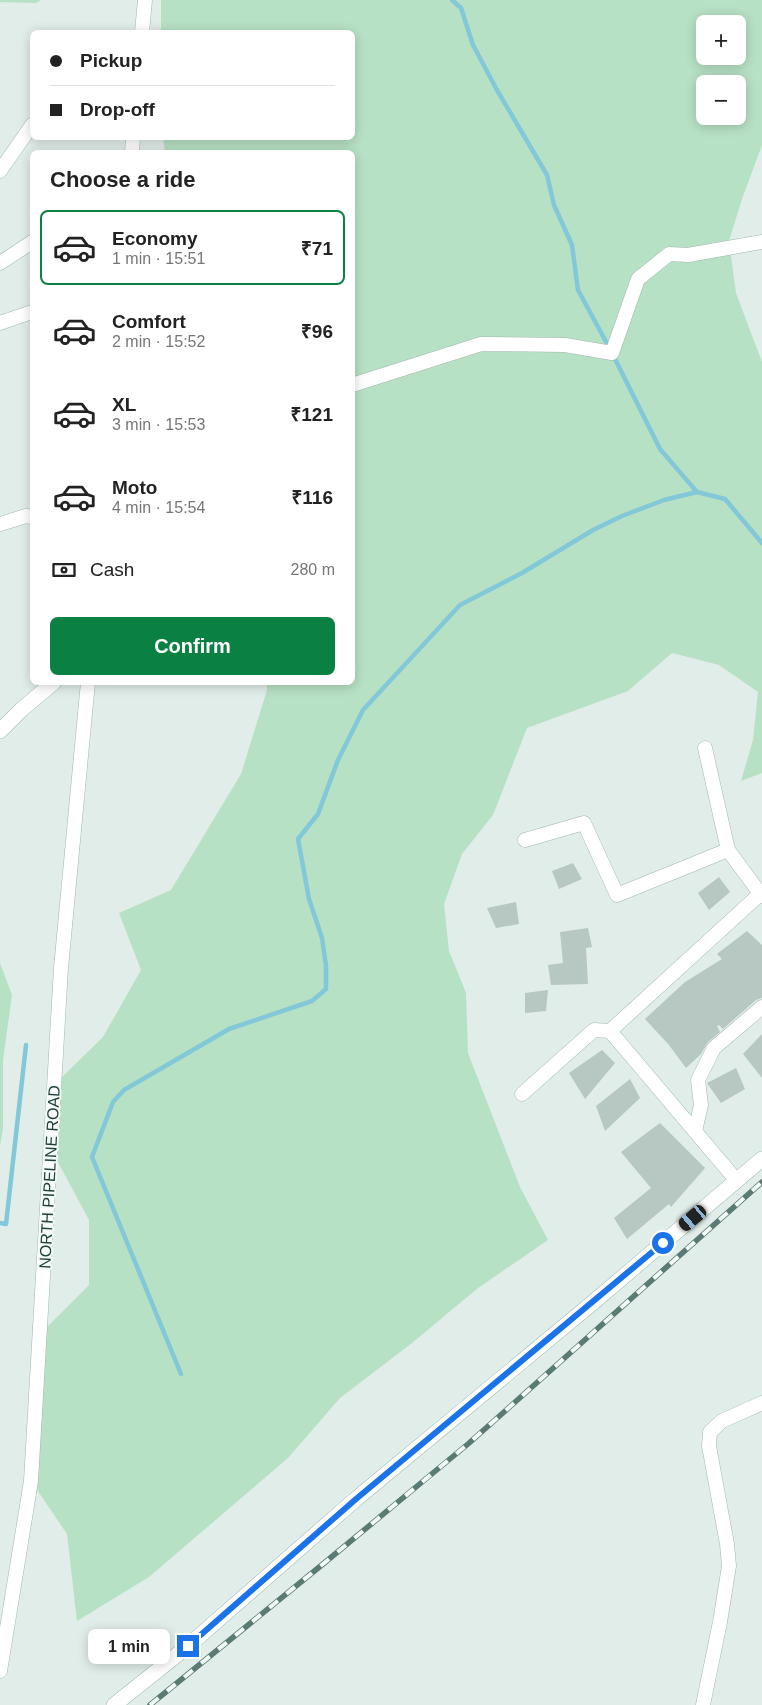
<!DOCTYPE html>
<meta charset="utf-8">
<style>
:root{--surface:#fff;--page:#f6f6f6;--text:#222;--muted:#767676;--line:#e0e0e0;--accent:#0b8043}
body{margin:0;font-family:Arial,sans-serif;background:var(--page);color:var(--text);height:100vh;display:flex;flex-direction:column;font-size:19px;white-space:nowrap}
*{box-sizing:border-box;margin:0}
p{font-size:16px;color:var(--muted)}
.icon{flex:none;width:28px;height:28px;fill:none;stroke:currentColor;stroke-width:2;stroke-linecap:round;stroke-linejoin:round}
.map{position:relative;flex:1;overflow:hidden}
.drawer{position:absolute;left:30px;top:150px;width:325px;height:535px;display:flex;flex-direction:column;background:var(--surface);border-radius:8px;box-shadow:0 2px 12px #0003}
.drawer>*{flex:none}
.banner{position:absolute;left:30px;top:30px;width:325px;height:110px;border-radius:8px;box-shadow:0 2px 12px #0003;display:grid;align-content:center;height:110px;padding:0 20px;background:var(--surface)}
.controls{position:absolute;left:696px;top:15px;display:grid;gap:10px}
.controls a{display:grid;place-items:center;width:50px;height:50px;border-radius:8px;background:var(--surface);box-shadow:0 2px 12px #0003;font-size:25px}
.end{position:absolute;width:22px;height:22px;margin:-11px;border:6px solid #1a73e8;background:#fff;box-shadow:0 0 0 2px #fff}
.from{border-radius:50%}
.bubble{position:absolute;height:35px;border-radius:8px;background:var(--surface);box-shadow:0 2px 12px #0003;font-size:16px;font-weight:600;line-height:35px;text-align:center}
.car{position:absolute;width:15px;height:30px;margin:-15px -8px;border-radius:6px;box-shadow:0 0 4px 1px #0007;background:linear-gradient(#222 24%,#8ab4d8 0 40%,#222 0 76%,#8ab4d8 0 86%,#222 0)}
.banner b{display:flex;align-items:center;gap:18px;height:48px;font-size:19px}
.banner b+b{border-top:1px solid var(--line)}
.banner i{width:12px;height:12px;background:var(--text)}
ul{padding:0;list-style:none}
li{display:flex;align-items:center;gap:15px;height:75px;margin:0 10px 8px;padding:0 10px;border:2px solid transparent;border-radius:8px}
li div{flex:1}
li b{display:block;font-size:19px}
li em{font-style:normal;font-weight:600}
li.current{border-color:var(--accent)}
li>.icon{width:45px;height:45px;stroke-width:1.5}
h2{padding:0 20px;font-size:22px;line-height:60px}
.pay{display:flex;align-items:center;gap:12px;height:55px;padding:0 20px;font-size:19px}
.pay p{margin-inline-start:auto}
.action{display:flex;gap:10px;margin-top:auto;padding:10px 20px}
.action a{flex:1;height:58px;border-radius:8px;background:var(--accent);color:#fff;font-size:20px;font-weight:600;line-height:58px;text-align:center}
.map>svg:first-child{display:block}
.green{fill:#b7e1c4;fill-rule:evenodd}
.lines{fill:none;stroke-linecap:round;stroke-linejoin:round}
.stream{stroke:#82c8d8;stroke-width:4.5}
.building{fill:#b6c8c1}
.street-casing{stroke:#a3b6b0;stroke-width:15}
.secondary-casing{stroke:#9ebab1;stroke-width:16}
.street{stroke:#fff;stroke-width:14}
.secondary{stroke:#fff;stroke-width:15}
.rail-casing{stroke:#597b73;stroke-width:5.5}
.rail{stroke:#f2f9f6;stroke-width:4;stroke-dasharray:11;stroke-linecap:butt}
.route{stroke:#1a73e8;stroke-width:6}
.labels{text-anchor:middle;stroke-width:4;stroke-linejoin:round;paint-order:stroke}
.street-label{font-size:16px;fill:#1f4038;stroke:#f2f9f6}
</style>
<div class="map">
<svg width="762" height="1705" viewBox="0 0 762 1705">
<rect width="100%" height="100%" fill="#e1ede8"/>
<!-- green -->
<g class="green">
<path d="M 0,0 L 41,0 L 36,3 L 0,2 Z"/>
<path d="M 161,0 L 762,0 L 762,145 L 742,199 L 729,241 L 736,293 L 762,362 L 762,773 L 741,781 L 753,740 L 758,692 L 719,665 L 672,653 L 628,691 L 527,728 L 493,815 L 462,854 L 444,904 L 449,951 L 466,993 L 468,1053 L 520,1187 L 548,1240 L 478,1288 L 412,1343 L 340,1398 L 288,1458 L 149,1577 L 77,1621 L 67,1534 L 31,1481 L 40,1334 L 89,1285 L 89,1220 L 51,1149 L 55,1084 L 103,1037 L 141,970 L 119,913 L 171,890 L 241,774 L 267,690 L 267,683 L 352,682 L 352,152 L 165,152 L 163,138 L 352,138 L 352,32 L 161,32 ZM 705,24 L 738,24 L 738,56 L 705,56 ZM 705,84 L 738,84 L 738,116 L 705,116 Z"/>
<path d="M 0,963 L 12,995 L 3,1060 L 3,1128 L 0,1146 Z"/>
</g>
<g class="lines">
<!-- stream -->
<g class="stream">
<path d="M 452,0 L 461,8 L 473,45 L 497,90 L 547,175 L 554,205 L 572,245 L 578,290 L 610,349"/>
<path d="M 613,355 L 660,449 L 697,492"/>
<path d="M 0,1223 L 6,1224 L 26,1045"/>
<path d="M 181,1374 L 92,1157 L 113,1102 L 124,1090 L 229,1029 L 312,1001 L 326,989 L 326,966 L 322,938 L 309,899 L 298,839 L 318,814 L 338,760 L 363,710 L 460,605 L 522,573 L 593,530 L 622,516 L 664,500 L 697,492 L 725,499 L 762,543"/>
</g>
</g>
<!-- building -->
<g class="building">
<path d="M 573,863 L 582,879 L 559,889 L 552,871 Z"/>
<path d="M 719,877 L 730,892 L 709,910 L 698,893 Z"/>
<path d="M 516,902 L 519,924 L 496,928 L 487,908 Z"/>
<path d="M 588,928 L 592,947 L 586,948 L 588,984 L 551,985 L 548,965 L 563,963 L 560,932 Z"/>
<path d="M 747,931 L 762,945 L 762,998 L 756,1000 L 723,1029 L 719,1025 L 717,1026 L 720,1032 L 708,1042 L 701,1054 L 686,1068 L 669,1045 L 645,1019 L 685,982 L 722,959 L 717,954 Z"/>
<path d="M 548,990 L 546,1011 L 525,1013 L 525,993 Z"/>
<path d="M 762,1034 L 762,1078 L 743,1054 Z"/>
<path d="M 602,1050 L 615,1063 L 585,1099 L 569,1073 Z"/>
<path d="M 736,1068 L 745,1089 L 721,1103 L 707,1083 Z"/>
<path d="M 630,1079 L 640,1098 L 605,1131 L 596,1106 Z"/>
<path d="M 660,1123 L 705,1168 L 671,1207 L 669,1204 L 627,1239 L 614,1218 L 651,1188 L 621,1152 Z"/>
</g>
<g class="lines">
<!-- street casing -->
<g class="street-casing">
<g id="street">
<path d="M 142,32 L 145,0"/>
<path d="M 132,152 L 133,138"/>
<path d="M 0,171 L 32,125"/>
<path d="M 0,263 L 32,242"/>
<path d="M 0,323 L 32,312"/>
<path d="M 352,385 L 481,344 L 565,345 L 612,353 L 638,279 L 669,254 L 688,255 L 762,242"/>
<path d="M 0,524 L 26,516 L 32,517"/>
<path d="M 705,748 L 728,850 L 762,896"/>
<path d="M 525,840 L 584,823 L 617,895 L 728,850"/>
<path d="M 610,1031 L 760,894"/>
<path d="M 522,1094 L 594,1030 L 610,1031 L 737,1181"/>
<path d="M 695,1131 L 701,1105 L 698,1080 L 714,1048 L 762,1007"/>
<path d="M 0,1671 L 31,1481 L 61,968 L 88,682"/>
<path d="M 703,1705 L 720,1622 L 729,1566 L 727,1544 L 709,1446 L 710,1432 L 722,1421 L 762,1403"/>
</g>
</g>
<!-- secondary casing -->
<g class="secondary-casing">
<g id="secondary">
<path d="M 0,731 L 21,710 L 54,682"/>
<path d="M 114,1705 L 188,1646 L 356,1499 L 590,1305 L 762,1159"/>
</g>
</g>
<!-- street -->
<use href="#street" class="street"/>
<!-- secondary -->
<use href="#secondary" class="secondary"/>
<!-- rail casing -->
<g class="rail-casing">
<path id="rail" d="M 150,1705 L 323,1564 L 468,1444 L 762,1182"/>
</g>
<!-- rail -->
<use href="#rail" class="rail"/>
</g>
<g class="lines">
<!-- route -->
<path class="route" d="M 188,1646 L 356,1499 L 663,1243"/>
</g>
<g class="labels">
<!-- street labels -->
<g class="street-label">
<text transform="translate(49 1177) rotate(-87)" y="6">NORTH PIPELINE ROAD</text>
</g>
</g>
</svg>
<div class="controls">
<a>+</a>
<a>−</a>
</div>
<i class="end from" style="left:663px;top:1243px"></i>
<i class="end" style="left:188px;top:1646px"></i>
<div class="bubble" style="left:88px;top:1629px;width:82px">1 min</div>
<i class="car" style="left:693px;top:1218px;rotate:230deg"></i>
<div class="banner">
<b><i class="from"></i>Pickup</b>
<b><i></i>Drop-off</b>
</div>
<section class="drawer">
<h2>Choose a ride</h2>
<ul>
<li class="current"><svg class="icon" aria-label="car" viewBox="0 0 24 24"><path d="M5 17H2v-5l4-1 3-4h7l3 4 3 1v5h-3M9 17h6M6 11h13"/><circle cx="7" cy="17" r="2"/><circle cx="17" cy="17" r="2"/></svg><div><b>Economy</b><p>1 min · 15:51</p></div><em>₹71</em></li>
<li><svg class="icon" aria-label="car" viewBox="0 0 24 24"><path d="M5 17H2v-5l4-1 3-4h7l3 4 3 1v5h-3M9 17h6M6 11h13"/><circle cx="7" cy="17" r="2"/><circle cx="17" cy="17" r="2"/></svg><div><b>Comfort</b><p>2 min · 15:52</p></div><em>₹96</em></li>
<li><svg class="icon" aria-label="car" viewBox="0 0 24 24"><path d="M5 17H2v-5l4-1 3-4h7l3 4 3 1v5h-3M9 17h6M6 11h13"/><circle cx="7" cy="17" r="2"/><circle cx="17" cy="17" r="2"/></svg><div><b>XL</b><p>3 min · 15:53</p></div><em>₹121</em></li>
<li><svg class="icon" aria-label="car" viewBox="0 0 24 24"><path d="M5 17H2v-5l4-1 3-4h7l3 4 3 1v5h-3M9 17h6M6 11h13"/><circle cx="7" cy="17" r="2"/><circle cx="17" cy="17" r="2"/></svg><div><b>Moto</b><p>4 min · 15:54</p></div><em>₹116</em></li>
</ul>
<div class="pay"><svg class="icon" aria-label="cash" viewBox="0 0 24 24"><path d="M3 7h18v10H3z"/><circle cx="12" cy="12" r="2"/></svg>Cash<p>280 m</p></div>
<div class="action"><a>Confirm</a></div>
</section>
</div>
